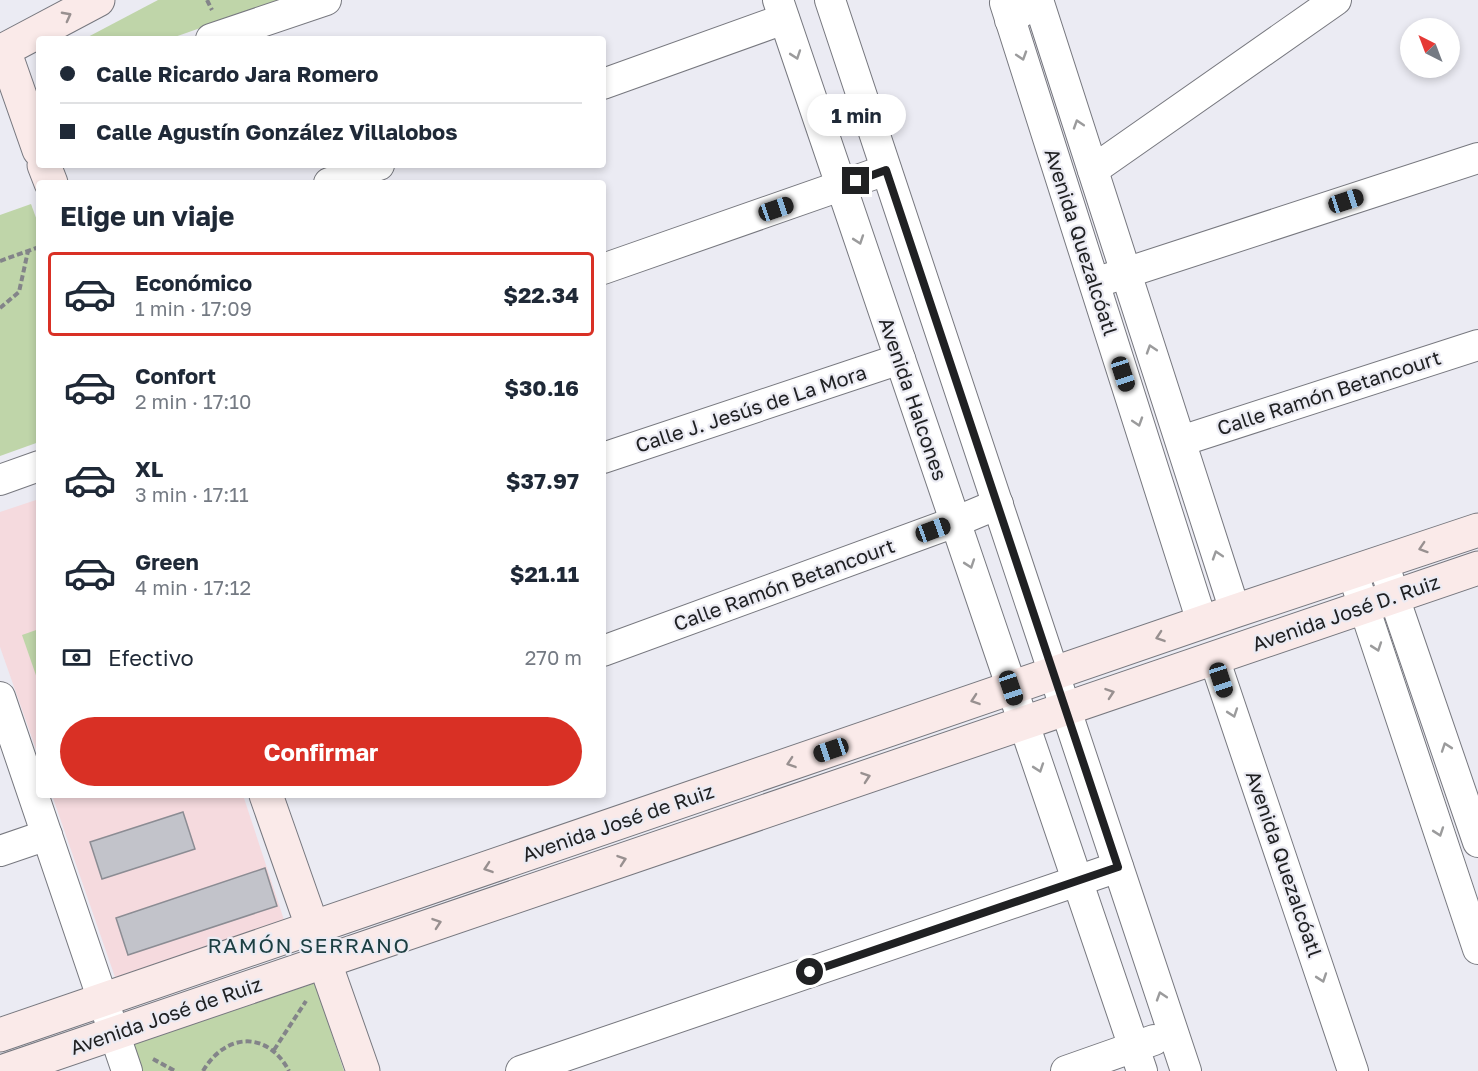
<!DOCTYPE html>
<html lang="es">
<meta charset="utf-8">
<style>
:root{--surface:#fff;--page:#f2f2f3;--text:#1f2937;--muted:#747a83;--line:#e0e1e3;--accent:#d93025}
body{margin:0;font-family:"Golos Text",sans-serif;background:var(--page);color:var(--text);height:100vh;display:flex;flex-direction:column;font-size:22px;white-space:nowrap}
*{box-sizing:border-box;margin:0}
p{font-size:20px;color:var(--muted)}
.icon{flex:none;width:33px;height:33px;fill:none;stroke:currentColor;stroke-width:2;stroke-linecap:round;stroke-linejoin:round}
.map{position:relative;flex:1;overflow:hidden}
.drawer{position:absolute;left:36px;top:180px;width:570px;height:618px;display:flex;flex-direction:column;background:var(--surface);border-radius:6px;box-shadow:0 3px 9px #0003}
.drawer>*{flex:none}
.banner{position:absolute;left:36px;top:36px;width:570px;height:132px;border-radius:6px;box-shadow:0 3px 9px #0003;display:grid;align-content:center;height:132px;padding:0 24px;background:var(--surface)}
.needle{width:39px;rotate:318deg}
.tools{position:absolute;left:1400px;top:18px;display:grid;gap:12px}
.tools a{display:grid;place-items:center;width:60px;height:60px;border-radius:50%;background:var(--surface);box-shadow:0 3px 9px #0003;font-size:30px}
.end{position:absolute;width:27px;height:27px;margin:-14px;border:8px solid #202123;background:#fff;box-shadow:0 0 0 3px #fff}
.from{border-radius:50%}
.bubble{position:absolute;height:42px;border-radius:21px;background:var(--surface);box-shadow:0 3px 9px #0003;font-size:20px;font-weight:700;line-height:42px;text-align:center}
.car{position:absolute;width:18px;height:36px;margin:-18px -9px;border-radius:8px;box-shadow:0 0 4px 2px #0007;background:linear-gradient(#222 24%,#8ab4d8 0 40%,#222 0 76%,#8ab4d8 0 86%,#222 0)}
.banner b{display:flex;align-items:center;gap:21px;height:57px;font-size:22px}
.banner b+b{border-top:2px solid var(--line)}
.banner i{width:15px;height:15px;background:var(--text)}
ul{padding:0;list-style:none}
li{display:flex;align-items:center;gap:18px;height:84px;margin:0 12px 9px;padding:0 12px;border:3px solid transparent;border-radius:6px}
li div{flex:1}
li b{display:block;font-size:22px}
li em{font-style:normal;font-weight:700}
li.active{border-color:var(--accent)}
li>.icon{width:54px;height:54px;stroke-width:1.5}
h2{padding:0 24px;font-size:27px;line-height:72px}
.pay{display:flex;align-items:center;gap:15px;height:66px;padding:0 24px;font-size:22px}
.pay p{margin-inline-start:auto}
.button{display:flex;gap:12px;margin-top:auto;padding:12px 24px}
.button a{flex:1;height:69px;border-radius:36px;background:var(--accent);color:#fff;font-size:24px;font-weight:700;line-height:69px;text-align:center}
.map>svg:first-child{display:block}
.education{fill:#f5dade}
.green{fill:#bfd5a9}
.building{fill:#c2c3ca;stroke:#8b8c93;stroke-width:1.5}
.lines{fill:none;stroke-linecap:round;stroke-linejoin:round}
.street-casing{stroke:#77787f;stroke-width:32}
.secondary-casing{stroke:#77787f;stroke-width:35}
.path{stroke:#838489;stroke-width:4;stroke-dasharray:6 3;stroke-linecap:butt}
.street{stroke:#fff;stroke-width:30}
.secondary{stroke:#faeae9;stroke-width:33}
.oneway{stroke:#989090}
.oneway2{stroke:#9b9b9c}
.route{stroke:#202123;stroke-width:8}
.labels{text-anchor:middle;stroke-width:4.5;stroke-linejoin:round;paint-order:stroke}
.street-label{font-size:20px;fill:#202123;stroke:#ebebf3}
.neighbourhood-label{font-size:21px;letter-spacing:1.5px;fill:#1c3e41;stroke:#ebebf3}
</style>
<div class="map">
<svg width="1478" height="1071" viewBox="0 0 1478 1071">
<rect width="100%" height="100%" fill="#ebebf3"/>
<!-- education -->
<g class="education">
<path d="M 39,499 L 39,758 L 0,647 L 0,512 Z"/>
<path d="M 52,795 L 243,795 L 285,923 L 116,980 Z"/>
</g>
<!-- green -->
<g class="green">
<path d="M 158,0 L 280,0 L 169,39 L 84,39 Z"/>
<path d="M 31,204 L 39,226 L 39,442 L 0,456 L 0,215 Z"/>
<path d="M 39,629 L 39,684 L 22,635 Z"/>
<path d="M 315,983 L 344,1071 L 138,1071 L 129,1046 Z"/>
</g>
<!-- building -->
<g class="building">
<path d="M 183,812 L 195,849 L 102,879 L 90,842 Z"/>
<path d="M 265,868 L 277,906 L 128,955 L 116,918 Z"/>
</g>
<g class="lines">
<!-- street casing -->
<g class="street-casing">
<g id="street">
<path d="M 778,0 L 1142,1071"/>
<path d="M 830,0 L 1186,1071"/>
<path d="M 1005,3 L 1202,622"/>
<path d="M 1010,20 L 1038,0 L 1235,611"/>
<path d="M 211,39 L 326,0"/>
<path d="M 603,84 L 784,19"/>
<path d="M 1093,170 L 1336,0"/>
<path d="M 329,183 L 379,165"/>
<path d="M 603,269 L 886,170"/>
<path d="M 1107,279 L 1478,158"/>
<path d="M 1181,441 L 1478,345"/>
<path d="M 603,458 L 900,359"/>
<path d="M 0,480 L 39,466"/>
<path d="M 1383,561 L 1394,597 L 1478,842"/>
<path d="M 1352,571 L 1478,949"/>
<path d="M 603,651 L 955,522 L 998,504"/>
<path d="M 1214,658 L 1353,1071"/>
<path d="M 0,697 L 127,1071"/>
<path d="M 0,851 L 47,835"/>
<path d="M 521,1071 L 1118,867"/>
<path d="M 1066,1071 L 1154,1040"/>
</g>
</g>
<!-- secondary casing -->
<g class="secondary-casing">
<g id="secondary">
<path d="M 4,50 L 39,150"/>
<path d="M 0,52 L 98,0"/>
<path d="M 44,165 L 51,183"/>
<path d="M 266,795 L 363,1071"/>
<path d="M 0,1035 L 1235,611 L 1478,530"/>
<path d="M 4,1071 L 1478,568"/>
</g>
</g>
<!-- path -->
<g class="path">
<path d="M 207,0 L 212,10"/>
<path d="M 0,261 L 39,247"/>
<path d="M 0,308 L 19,292 L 28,251"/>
<path d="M 274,1050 L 306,1001"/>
<path d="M 153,1059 L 175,1071"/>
<path d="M 203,1071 C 226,1032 268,1031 289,1071"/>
</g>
<!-- street -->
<use href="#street" class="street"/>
<!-- secondary -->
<use href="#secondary" class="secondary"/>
</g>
<!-- one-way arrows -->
<defs><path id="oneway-chevron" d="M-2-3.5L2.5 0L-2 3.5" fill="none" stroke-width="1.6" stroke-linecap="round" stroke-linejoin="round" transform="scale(1.5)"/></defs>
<g class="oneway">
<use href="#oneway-chevron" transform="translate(67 16) rotate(-28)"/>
<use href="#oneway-chevron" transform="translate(1423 548) rotate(162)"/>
<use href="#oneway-chevron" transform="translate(1160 637) rotate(161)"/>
<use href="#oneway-chevron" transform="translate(1110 693) rotate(-19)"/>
<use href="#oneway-chevron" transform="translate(975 700) rotate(161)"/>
<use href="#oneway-chevron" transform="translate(791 763) rotate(161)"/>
<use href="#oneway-chevron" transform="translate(866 777) rotate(-19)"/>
<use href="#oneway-chevron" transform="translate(622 860) rotate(-19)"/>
<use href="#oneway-chevron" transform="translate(488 868) rotate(161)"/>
<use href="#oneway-chevron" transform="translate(437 923) rotate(-19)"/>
</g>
<g class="oneway2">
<use href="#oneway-chevron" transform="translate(796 55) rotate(71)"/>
<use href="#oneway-chevron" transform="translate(1022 56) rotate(72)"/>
<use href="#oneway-chevron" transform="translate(1078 124) rotate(-108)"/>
<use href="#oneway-chevron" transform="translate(859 240) rotate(71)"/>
<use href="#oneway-chevron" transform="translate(1151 349) rotate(-108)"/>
<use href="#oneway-chevron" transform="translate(1138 422) rotate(72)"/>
<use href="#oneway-chevron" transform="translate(1217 555) rotate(-108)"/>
<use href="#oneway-chevron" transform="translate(970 564) rotate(71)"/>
<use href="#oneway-chevron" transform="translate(1377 647) rotate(71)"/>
<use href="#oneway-chevron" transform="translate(1233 713) rotate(71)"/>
<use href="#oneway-chevron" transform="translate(1446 747) rotate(-109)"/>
<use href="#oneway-chevron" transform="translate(1039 768) rotate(71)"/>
<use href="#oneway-chevron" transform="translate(1439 832) rotate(71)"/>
<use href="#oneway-chevron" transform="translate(1322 978) rotate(71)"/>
<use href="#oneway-chevron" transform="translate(1161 996) rotate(-108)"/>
</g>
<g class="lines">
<!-- route -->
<path class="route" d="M 810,972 L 1118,867 L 886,170 L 856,181"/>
</g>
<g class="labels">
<!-- street labels -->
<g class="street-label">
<text transform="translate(1081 242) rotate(72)" y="7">Avenida Quezalcóatl</text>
<text transform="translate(1329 393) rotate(-18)" y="7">Calle Ramón Betancourt</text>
<text transform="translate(913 399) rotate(71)" y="7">Avenida Halcones</text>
<text transform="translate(751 409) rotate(-18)" y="7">Calle J. Jesús de La Mora</text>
<text transform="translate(784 585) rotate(-20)" y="7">Calle Ramón Betancourt</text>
<text transform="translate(1346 613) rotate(-19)" y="7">Avenida José D. Ruiz</text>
<text transform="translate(618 823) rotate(-19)" y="7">Avenida José de Ruiz</text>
<text transform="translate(1284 864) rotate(71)" y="7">Avenida Quezalcóatl</text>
<text transform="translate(166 1016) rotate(-19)" y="7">Avenida José de Ruiz</text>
</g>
<!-- neighbourhood labels -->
<g class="neighbourhood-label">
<text x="309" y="953">RAMÓN SERRANO</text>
</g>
</g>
</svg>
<div class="tools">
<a><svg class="needle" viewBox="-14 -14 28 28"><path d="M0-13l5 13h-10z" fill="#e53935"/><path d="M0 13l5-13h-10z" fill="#747a83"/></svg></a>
</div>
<i class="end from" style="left:810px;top:972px"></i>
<i class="end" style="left:856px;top:181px"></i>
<div class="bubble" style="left:807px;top:94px;width:99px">1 min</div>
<i class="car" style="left:1346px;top:201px;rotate:72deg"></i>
<i class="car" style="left:776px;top:209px;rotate:71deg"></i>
<i class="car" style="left:1123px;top:374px;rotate:162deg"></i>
<i class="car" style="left:933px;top:530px;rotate:70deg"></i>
<i class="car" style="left:1221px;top:680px;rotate:162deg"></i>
<i class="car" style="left:1011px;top:688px;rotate:161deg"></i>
<i class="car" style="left:831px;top:750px;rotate:251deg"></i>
<div class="banner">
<b><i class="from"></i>Calle Ricardo Jara Romero</b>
<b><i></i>Calle Agustín González Villalobos</b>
</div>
<section class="drawer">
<h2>Elige un viaje</h2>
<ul>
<li class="active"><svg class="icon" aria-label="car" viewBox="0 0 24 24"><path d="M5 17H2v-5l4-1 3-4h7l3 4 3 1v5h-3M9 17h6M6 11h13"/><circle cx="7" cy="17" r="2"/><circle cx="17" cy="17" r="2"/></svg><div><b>Económico</b><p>1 min · 17:09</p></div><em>$22.34</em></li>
<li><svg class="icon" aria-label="car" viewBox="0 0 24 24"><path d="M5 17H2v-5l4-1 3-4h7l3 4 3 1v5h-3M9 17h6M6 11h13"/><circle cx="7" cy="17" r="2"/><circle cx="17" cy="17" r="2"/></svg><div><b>Confort</b><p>2 min · 17:10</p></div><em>$30.16</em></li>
<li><svg class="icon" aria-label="car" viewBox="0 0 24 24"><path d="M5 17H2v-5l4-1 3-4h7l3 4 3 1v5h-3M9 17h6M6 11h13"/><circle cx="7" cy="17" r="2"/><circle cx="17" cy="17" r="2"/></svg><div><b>XL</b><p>3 min · 17:11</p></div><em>$37.97</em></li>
<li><svg class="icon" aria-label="car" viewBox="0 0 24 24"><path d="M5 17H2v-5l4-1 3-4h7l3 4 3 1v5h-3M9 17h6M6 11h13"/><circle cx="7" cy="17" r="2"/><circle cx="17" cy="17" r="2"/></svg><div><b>Green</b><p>4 min · 17:12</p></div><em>$21.11</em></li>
</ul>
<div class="pay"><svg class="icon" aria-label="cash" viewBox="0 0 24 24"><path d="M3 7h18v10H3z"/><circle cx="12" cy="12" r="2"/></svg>Efectivo<p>270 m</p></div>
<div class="button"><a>Confirmar</a></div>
</section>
</div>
